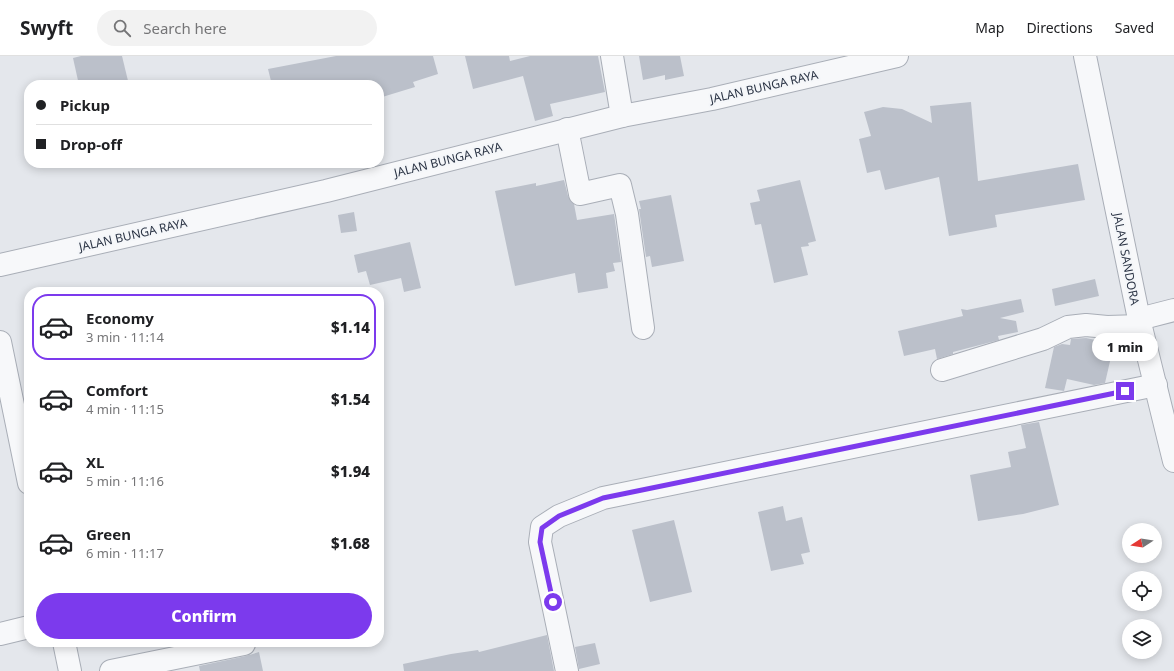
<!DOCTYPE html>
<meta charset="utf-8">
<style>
:root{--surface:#fff;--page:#f2f2f2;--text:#202124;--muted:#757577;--line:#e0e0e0;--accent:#7c3aed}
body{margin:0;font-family:"Noto Sans",sans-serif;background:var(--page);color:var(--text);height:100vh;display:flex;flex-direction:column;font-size:15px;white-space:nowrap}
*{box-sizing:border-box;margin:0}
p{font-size:13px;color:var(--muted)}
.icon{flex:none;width:22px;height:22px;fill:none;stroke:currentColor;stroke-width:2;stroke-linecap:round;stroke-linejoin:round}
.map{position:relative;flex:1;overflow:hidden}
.side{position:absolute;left:24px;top:231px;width:360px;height:360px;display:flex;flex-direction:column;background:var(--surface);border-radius:16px;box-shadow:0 2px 10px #0003}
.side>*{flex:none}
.top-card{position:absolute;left:24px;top:24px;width:360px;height:88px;border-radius:16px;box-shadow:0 2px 10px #0003;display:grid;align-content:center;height:88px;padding:0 12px;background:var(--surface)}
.needle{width:26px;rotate:258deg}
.tools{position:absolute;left:1122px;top:467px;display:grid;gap:8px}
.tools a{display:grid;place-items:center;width:40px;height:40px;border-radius:50%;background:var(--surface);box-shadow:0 2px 10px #0003;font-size:20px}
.end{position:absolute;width:18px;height:18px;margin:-9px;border:5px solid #7c3aed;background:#fff;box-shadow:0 0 0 2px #fff}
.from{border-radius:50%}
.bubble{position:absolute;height:28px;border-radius:14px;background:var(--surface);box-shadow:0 2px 10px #0003;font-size:13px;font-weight:800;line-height:28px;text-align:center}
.top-card b{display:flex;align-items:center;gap:14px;height:38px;font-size:15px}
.top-card b+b{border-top:1px solid var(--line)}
.top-card i{width:10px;height:10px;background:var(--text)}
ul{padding:7px 0 0;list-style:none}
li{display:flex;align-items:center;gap:12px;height:66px;margin:0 8px 6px;padding:0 4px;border:2px solid transparent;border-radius:16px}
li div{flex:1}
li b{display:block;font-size:15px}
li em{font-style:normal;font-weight:800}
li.active{border-color:var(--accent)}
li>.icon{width:36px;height:36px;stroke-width:1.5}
.cta{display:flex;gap:8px;margin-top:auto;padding:8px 12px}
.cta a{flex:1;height:46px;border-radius:24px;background:var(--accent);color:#fff;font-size:16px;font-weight:800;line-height:46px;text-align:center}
header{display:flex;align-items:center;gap:24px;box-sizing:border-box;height:56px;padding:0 20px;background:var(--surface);border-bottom:1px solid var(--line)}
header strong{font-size:19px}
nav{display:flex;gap:22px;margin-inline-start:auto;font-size:14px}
.search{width:280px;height:36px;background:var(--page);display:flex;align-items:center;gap:10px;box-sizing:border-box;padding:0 14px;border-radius:22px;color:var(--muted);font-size:15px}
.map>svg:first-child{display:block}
.building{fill:#bbc0ca}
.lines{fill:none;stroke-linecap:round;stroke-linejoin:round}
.minor-casing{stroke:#a9aeb7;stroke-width:24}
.minor{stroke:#f7f8fa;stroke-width:22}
.route{stroke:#7c3aed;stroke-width:5}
.labels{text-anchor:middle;stroke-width:4;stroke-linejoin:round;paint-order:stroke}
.street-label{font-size:12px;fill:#2b3445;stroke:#f4f6f9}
</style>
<header>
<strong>Swyft</strong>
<div class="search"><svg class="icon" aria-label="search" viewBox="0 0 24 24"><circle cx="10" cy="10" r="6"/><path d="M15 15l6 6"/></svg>Search here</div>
<nav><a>Map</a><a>Directions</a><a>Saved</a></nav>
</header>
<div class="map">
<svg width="1174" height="615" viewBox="0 0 1174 615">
<rect width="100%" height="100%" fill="#e4e7ec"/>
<!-- building -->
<g class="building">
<path d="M 81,0 L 122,0 L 129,29 L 79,29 L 73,2 Z"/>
<path d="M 336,0 L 433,0 L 438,18 L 413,26 L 415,31 L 379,42 L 379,29 L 272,29 L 268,13 Z"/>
<path d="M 465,0 L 509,0 L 510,5 L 530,0 L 598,0 L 605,36 L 550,48 L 553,60 L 535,65 L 523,20 L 473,33 Z"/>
<path d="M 639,0 L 680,0 L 684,20 L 665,24 L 665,19 L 643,24 Z"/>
<path d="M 971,46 L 978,125 L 1078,108 L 1085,144 L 995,159 L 997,171 L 949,180 L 939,121 L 885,134 L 880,114 L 867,117 L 859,83 L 871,80 L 864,56 L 883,51 L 902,53 L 932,67 L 930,50 Z"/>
<path d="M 564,124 L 568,140 L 574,148 L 577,164 L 614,158 L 621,206 L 613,207 L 615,215 L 606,217 L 608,232 L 578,237 L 575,217 L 515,230 L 495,135 L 536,127 L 536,130 Z"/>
<path d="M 800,124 L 816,185 L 808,187 L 809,190 L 801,191 L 808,219 L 774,227 L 761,168 L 755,169 L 750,147 L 760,145 L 757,134 Z"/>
<path d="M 671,139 L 684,205 L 652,211 L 650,200 L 646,201 L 639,153 L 641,153 L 639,145 Z"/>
<path d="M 354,156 L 357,175 L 341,177 L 338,159 Z"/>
<path d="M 410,186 L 421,232 L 404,236 L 401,222 L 370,229 L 366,215 L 358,217 L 354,199 Z"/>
<path d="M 1095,223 L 1099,240 L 1055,250 L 1052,233 Z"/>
<path d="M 1021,243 L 1024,256 L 1000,262 L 1016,265 L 1018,276 L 998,280 L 999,284 L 953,296 L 953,298 L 937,303 L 935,293 L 904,300 L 898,275 L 963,260 L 961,253 L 967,254 Z"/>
<path d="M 1086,282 L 1114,288 L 1105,327 L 1094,329 L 1067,323 L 1064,335 L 1045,332 L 1054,291 L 1062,288 L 1070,289 L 1071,283 Z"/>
<path d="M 1039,366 L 1059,449 L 1023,458 L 978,465 L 970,419 L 1011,411 L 1008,396 L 1026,392 L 1021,369 Z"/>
<path d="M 783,450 L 786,465 L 802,461 L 810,496 L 801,498 L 804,508 L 771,515 L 758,456 Z"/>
<path d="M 674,464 L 692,536 L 650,546 L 632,474 Z"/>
<path d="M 547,579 L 554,615 L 404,615 L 403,608 L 451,598 L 478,594 L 479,596 Z"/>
<path d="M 595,587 L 600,608 L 579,613 L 575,591 Z"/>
<path d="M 259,596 L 263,615 L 200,615 L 199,610 L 246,600 Z"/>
</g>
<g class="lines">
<!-- minor casing -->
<g class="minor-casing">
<g id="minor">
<path d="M 612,0 L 622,60"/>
<path d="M 1085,0 L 1139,263 L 1174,405"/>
<path d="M 567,73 L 580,138 L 620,129 L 627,158 L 643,272"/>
<path d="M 0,209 L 326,135 L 622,60 L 712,43 L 897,0"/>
<path d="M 1139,263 L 1174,254"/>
<path d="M 0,286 L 29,427"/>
<path d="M 942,314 L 1043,283 L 1068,271 L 1086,269 L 1107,271 L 1141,270"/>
<path d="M 0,578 L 29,571"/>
<path d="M 64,586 L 70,615"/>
<path d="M 111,615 L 244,588"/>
<path d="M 567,615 L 540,486 L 542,471 L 559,460 L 603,442 L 1156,329"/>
</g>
</g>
<!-- minor -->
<use href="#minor" class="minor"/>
</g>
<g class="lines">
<!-- route -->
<path class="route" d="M 553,546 L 540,486 L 542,472 L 559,460 L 603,442 L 1125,335"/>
</g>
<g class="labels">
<!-- street labels -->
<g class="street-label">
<text transform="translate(764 31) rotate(-13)" y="4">JALAN BUNGA RAYA</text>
<text transform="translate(448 104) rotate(-14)" y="4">JALAN BUNGA RAYA</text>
<text transform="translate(133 179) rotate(-13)" y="4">JALAN BUNGA RAYA</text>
<text transform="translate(1126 203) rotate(79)" y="4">JALAN SANDORA</text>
</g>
</g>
</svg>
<div class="tools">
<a><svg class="needle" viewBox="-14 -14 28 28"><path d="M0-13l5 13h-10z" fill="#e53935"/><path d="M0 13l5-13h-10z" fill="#757577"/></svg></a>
<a><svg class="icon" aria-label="locate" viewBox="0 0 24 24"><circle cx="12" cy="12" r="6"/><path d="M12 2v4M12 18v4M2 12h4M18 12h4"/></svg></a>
<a><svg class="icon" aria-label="layers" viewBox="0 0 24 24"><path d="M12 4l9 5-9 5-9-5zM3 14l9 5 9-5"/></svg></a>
</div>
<i class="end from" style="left:553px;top:546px"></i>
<i class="end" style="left:1125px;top:335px"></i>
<div class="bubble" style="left:1092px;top:277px;width:66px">1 min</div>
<div class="top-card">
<b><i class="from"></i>Pickup</b>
<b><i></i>Drop-off</b>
</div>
<section class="side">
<ul>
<li class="active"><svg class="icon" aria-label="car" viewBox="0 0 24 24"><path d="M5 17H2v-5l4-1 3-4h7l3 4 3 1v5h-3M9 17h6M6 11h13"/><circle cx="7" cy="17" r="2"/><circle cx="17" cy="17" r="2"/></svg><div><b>Economy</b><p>3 min · 11:14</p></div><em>$1.14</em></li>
<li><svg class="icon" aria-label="car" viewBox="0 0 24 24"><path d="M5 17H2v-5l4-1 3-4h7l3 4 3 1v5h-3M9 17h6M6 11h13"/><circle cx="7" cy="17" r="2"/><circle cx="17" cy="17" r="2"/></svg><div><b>Comfort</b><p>4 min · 11:15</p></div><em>$1.54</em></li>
<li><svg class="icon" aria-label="car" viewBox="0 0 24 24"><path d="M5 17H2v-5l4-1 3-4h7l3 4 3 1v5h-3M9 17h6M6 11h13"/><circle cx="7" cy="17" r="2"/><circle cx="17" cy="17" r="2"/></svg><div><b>XL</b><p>5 min · 11:16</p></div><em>$1.94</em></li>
<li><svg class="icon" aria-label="car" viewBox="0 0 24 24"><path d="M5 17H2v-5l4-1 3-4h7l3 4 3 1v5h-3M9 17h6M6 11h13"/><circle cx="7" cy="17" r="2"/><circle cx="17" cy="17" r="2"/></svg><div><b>Green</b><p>6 min · 11:17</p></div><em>$1.68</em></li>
</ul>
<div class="cta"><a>Confirm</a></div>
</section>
</div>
